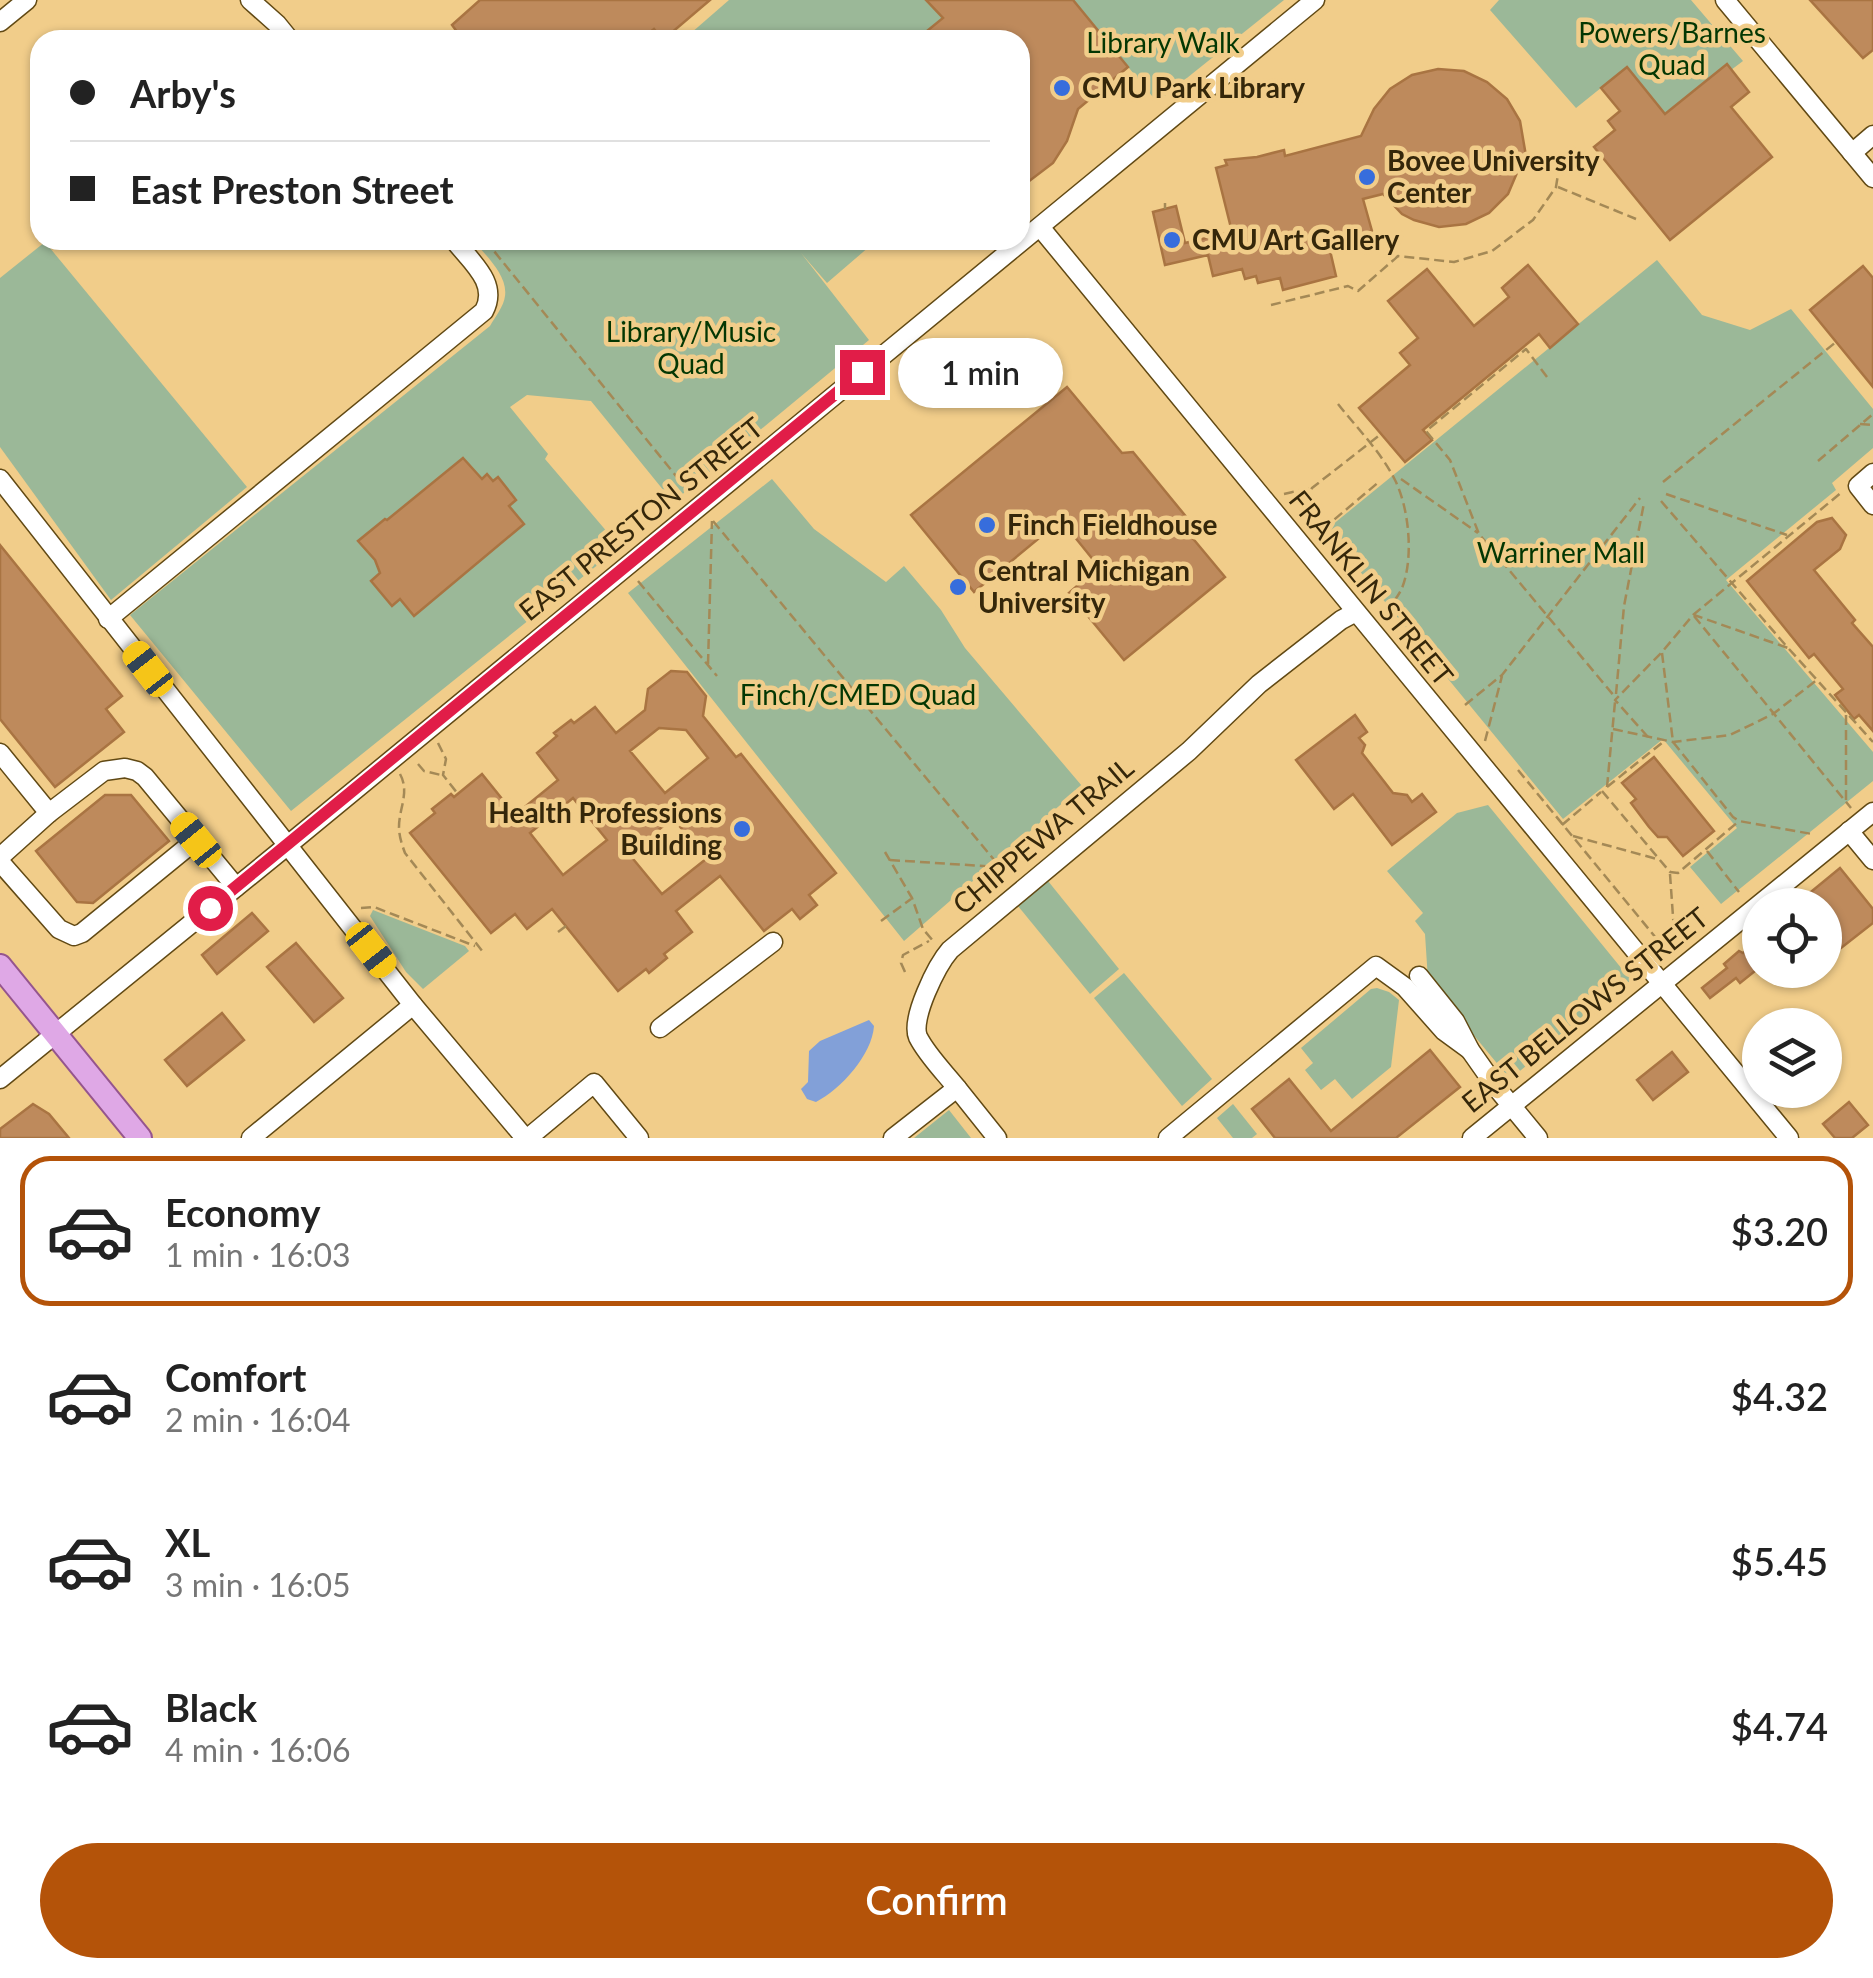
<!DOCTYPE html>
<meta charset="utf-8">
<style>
:root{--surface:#fff;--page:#f6f6f6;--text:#222;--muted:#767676;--line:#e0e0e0;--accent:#b45309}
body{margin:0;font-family:Lato,sans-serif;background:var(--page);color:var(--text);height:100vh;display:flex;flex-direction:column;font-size:38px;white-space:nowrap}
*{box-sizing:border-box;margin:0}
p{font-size:32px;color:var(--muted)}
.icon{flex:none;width:55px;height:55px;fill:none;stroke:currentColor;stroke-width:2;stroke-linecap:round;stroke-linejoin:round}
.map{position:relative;height:1138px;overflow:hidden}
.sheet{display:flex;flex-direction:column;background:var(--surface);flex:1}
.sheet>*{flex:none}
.banner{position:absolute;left:30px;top:30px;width:1000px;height:220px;border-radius:30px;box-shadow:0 2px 8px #0004;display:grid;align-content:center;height:220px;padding:0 40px;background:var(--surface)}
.fabs{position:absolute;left:1742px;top:888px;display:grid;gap:20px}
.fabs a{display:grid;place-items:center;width:100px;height:100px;border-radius:50%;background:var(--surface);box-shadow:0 2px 8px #0004;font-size:50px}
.end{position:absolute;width:45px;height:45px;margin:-22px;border:12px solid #e11d48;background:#fff;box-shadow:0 0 0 5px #fff}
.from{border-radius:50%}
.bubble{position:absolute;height:70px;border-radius:35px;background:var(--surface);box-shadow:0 2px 8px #0004;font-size:32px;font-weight:600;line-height:70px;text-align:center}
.car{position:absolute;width:30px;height:60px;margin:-30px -15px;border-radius:12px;box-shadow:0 0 8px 2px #0007;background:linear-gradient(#f5c518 24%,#345 0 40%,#f5c518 0 76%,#345 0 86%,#f5c518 0)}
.banner b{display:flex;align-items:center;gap:35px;height:95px;font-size:38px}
.banner b+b{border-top:2px solid var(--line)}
.banner i{width:25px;height:25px;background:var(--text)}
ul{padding:18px 0 0;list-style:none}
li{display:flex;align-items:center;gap:30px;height:150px;margin:0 20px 15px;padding:0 20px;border:5px solid transparent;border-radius:30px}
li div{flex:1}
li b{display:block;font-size:38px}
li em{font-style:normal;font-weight:600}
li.current{border-color:var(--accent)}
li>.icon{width:90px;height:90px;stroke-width:1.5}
.action{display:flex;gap:20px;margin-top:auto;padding:20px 40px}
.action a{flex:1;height:115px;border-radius:60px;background:var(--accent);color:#fff;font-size:40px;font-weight:600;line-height:115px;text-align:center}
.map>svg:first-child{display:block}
.green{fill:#9bb898}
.water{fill:#82a0d8}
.building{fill:#be8a5c;stroke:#a97442;stroke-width:2.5;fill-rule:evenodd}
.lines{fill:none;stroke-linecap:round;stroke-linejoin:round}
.minor-casing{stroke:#614914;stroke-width:21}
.major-casing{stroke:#95558e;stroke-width:26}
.path{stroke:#a48956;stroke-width:2.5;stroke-dasharray:10 5;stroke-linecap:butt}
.minor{stroke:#fff;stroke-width:18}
.major{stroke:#dfa8e6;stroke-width:22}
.route{stroke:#e11d48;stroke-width:12}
.poi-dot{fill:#376ddc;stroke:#f1cd8a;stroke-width:4}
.labels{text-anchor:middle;stroke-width:9;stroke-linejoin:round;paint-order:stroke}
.park-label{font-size:28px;fill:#033703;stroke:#f1cd8a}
.poi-label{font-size:28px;font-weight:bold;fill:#35270a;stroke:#f1cd8a;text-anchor:start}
.street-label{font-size:28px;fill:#35270a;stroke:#f1cd8a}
</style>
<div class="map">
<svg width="1873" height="1138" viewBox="0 0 1873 1138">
<rect width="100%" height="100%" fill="#f1cd8a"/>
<!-- green -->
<g class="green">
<path d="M 729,0 L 926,0 L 943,18 L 916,40 L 683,40 Z"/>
<path d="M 1073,0 L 1284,0 L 1157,102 Z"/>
<path d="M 1499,0 L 1691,0 L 1743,61 L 1731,70 L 1726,64 L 1665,114 L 1627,67 L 1576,108 L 1490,10 Z"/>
<path d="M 473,240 L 877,240 L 827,283 L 801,253 L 869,340 L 673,502 L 591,401 L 527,395 L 510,407 L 548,454 L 545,459 L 620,547 L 291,811 L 130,615 L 490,326 C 495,317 504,306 505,296 C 508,275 485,255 473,240 Z"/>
<path d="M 45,242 L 247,487 L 111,600 L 0,447 L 0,278 Z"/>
<path d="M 1657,260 L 1702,315 L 1750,330 L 1791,309 L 1873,409 L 1873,448 L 1832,483 L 1836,490 L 1726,580 L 1873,752 L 1873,781 L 1721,904 L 1690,867 L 1737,828 L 1663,739 L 1563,819 L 1326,530 Z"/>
<path d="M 772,479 L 814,529 L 886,582 L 904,566 L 941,610 L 965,648 L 1082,786 L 904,941 L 628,593 Z"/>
<path d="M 1488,805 L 1631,980 L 1510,1079 L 1428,980 L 1425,934 L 1415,921 L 1423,913 L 1387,871 L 1457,813 Z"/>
<path d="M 1048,881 L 1119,969 L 1090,994 L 1018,906 Z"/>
<path d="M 373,910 L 465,946 L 469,951 L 423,989 L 406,972 L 370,916 Z"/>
<path d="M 1124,973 L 1212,1079 L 1182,1106 L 1094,998 Z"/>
<path d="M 1377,988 L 1389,992 L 1399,1000 L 1391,1067 L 1352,1099 L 1335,1079 L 1321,1090 L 1305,1070 L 1313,1063 L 1301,1048 L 1371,989 Z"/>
<path d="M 1233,1104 L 1257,1134 L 1252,1138 L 1233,1138 L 1217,1118 Z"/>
<path d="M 949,1110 L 971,1138 L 914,1138 Z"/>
</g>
<!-- water -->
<path class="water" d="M 869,1020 L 874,1026 C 872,1055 841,1089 816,1102 L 807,1099 L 801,1089 L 808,1082 L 809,1051 L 820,1041 Z"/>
<!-- building -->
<g class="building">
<path d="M 480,0 L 710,0 L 663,40 L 654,29 L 640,40 L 463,40 L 452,25 Z"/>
<path d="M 926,0 L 1073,0 L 1128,67 L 1078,109 L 1067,141 L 1053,163 L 1020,188 L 1020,40 L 916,40 L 943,18 Z"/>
<path d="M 1810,0 L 1873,0 L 1873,50 L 1863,58 Z"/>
<path d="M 1727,64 L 1749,92 L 1731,107 L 1772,157 L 1670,240 L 1594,147 L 1615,130 L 1608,121 L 1620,111 L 1601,88 L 1627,67 L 1665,114 Z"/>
<path d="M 1438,69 L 1464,71 L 1487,82 L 1507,99 L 1520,121 L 1527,162 L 1522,161 L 1508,194 L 1489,213 L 1466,224 L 1439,227 L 1414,220 L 1402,214 L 1383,194 L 1363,199 L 1372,231 L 1328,242 L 1336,276 L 1283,290 L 1280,278 L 1258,283 L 1256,276 L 1245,279 L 1242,269 L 1213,276 L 1208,255 L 1165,265 L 1153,212 L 1176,206 L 1185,243 L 1232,232 L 1216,168 L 1227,165 L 1225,160 L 1257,157 L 1284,150 L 1285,156 L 1361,136 L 1374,109 L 1390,89 L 1412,75 Z"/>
<path d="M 1528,265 L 1578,324 L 1550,348 L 1539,334 L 1423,430 L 1432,440 L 1405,462 L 1359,408 L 1410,365 L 1400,353 L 1418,338 L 1388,301 L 1427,269 L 1474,326 L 1509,297 L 1502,288 Z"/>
<path d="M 1863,266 L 1873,278 L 1873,387 L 1810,310 Z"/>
<path d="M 1067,387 L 1122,453 L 1133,452 L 1197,530 L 1190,535 L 1225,577 L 1124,660 L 1069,593 L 1099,567 L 1061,520 L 974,592 L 911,515 Z"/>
<path d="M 463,458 L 482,479 L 487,474 L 493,481 L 498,477 L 516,500 L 509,506 L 524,524 L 414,616 L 400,599 L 392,606 L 371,581 L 380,573 L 375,560 L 358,541 L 385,519 L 387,520 Z"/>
<path d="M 1832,518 L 1846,535 L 1840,549 L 1814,570 L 1855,620 L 1852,623 L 1873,647 L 1873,731 L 1859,715 L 1854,719 L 1835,695 L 1843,689 L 1814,654 L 1809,658 L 1747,581 L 1817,522 Z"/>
<path d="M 0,545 L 122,696 L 106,709 L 124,732 L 55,787 L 0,719 Z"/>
<path d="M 671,671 L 687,672 L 706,696 L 703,716 L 736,757 L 741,754 L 836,873 L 809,895 L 817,905 L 800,919 L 792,909 L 764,931 L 720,876 L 676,911 L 692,932 L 664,954 L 667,958 L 649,973 L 646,969 L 618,991 L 552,909 L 527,929 L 515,914 L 491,933 L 410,833 L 435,813 L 432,809 L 451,794 L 454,797 L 482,774 L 515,815 L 558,780 L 537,753 L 557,736 L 554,733 L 571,720 L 574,723 L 595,707 L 616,733 L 645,710 L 648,689 ZM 659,728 L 686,730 L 708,758 L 665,793 L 630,751 ZM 573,798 L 607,840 L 563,875 L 530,833 ZM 673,818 L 706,859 L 662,894 L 629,854 Z"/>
<path d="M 1355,715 L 1367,732 L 1359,738 L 1365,745 L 1362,753 L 1393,793 L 1407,795 L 1412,802 L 1422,794 L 1436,812 L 1392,845 L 1353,794 L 1334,809 L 1296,760 Z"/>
<path d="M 1654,757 L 1714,831 L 1683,856 L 1667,837 L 1658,837 L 1649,827 L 1631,803 L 1636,799 L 1622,783 Z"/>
<path d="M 105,795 L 131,795 L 169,841 L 93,903 L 77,902 L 36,851 Z"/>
<path d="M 1840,868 L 1873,909 L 1873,923 L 1841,948 L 1838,944 L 1825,955 L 1825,905 L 1795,905 Z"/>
<path d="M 252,913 L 268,931 L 217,974 L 202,955 Z"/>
<path d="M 1760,940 L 1760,967 L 1740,983 L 1736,978 L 1710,998 L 1702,988 L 1727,968 L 1724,964 L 1739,951 L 1743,953 Z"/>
<path d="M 296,943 L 343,998 L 314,1022 L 267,967 Z"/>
<path d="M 222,1013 L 244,1040 L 187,1086 L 165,1060 Z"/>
<path d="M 1430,1050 L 1460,1087 L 1396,1138 L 1275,1138 L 1252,1109 L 1289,1079 L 1331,1131 Z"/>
<path d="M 1672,1052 L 1688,1072 L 1653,1100 L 1637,1080 Z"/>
<path d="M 1849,1102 L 1868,1125 L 1852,1138 L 1835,1138 L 1823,1124 Z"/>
<path d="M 33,1104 L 49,1114 L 69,1138 L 0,1138 L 0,1129 Z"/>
</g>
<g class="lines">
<!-- minor casing -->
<g class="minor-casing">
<g id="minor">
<path d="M 250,0 L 277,24 L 290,40"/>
<path d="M 1725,0 L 1873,178"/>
<path d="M 0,22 L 27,0"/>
<path d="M 1852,153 L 1873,135"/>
<path d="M 1040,227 L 1789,1138"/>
<path d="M 1873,473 L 1858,486 L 1873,505"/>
<path d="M 0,479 L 413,1005 L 525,1138"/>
<path d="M 108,619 L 484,311 C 499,283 471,262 454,240"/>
<path d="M 0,753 L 49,813"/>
<path d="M 1849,831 L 1873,860"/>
<path d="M 0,857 L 49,813 L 104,771 L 125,768 L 137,771 L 145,777 L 236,887"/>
<path d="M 0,862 L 59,929 L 74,936 L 82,933 L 196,840"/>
<path d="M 1419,976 L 1455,1021 L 1470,1050 L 1496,1087 L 1538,1138"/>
<path d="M 660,1028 L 773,942"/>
<path d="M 0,1079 L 288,845 L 1315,0"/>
<path d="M 957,1088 L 997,1138"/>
<path d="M 251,1138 L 413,1005"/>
<path d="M 528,1138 L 594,1083 L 639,1138"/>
<path d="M 893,1138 L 957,1088 C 945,1073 927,1055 918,1037 C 910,1019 937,965 950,950 L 1189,751 L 1259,684 L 1341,620 L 1356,612"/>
<path d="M 1168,1138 L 1376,966 L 1405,987 L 1444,1031 L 1470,1050"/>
<path d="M 1472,1138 L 1873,812"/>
</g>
</g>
<!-- major casing -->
<g class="major-casing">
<path id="major" d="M 0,966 L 140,1138"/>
</g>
<!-- path -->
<g class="path">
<path d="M 1558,187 L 1636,219"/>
<path d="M 1165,203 L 1165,209"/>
<path d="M 485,240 L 689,492"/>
<path d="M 1271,305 L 1348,286 L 1358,291 L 1398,256 L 1454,262 L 1492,251 L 1533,220 L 1556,187 L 1559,168"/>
<path d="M 1547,377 L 1526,349 L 1426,431 L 1450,460 L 1479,534 L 1615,697"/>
<path d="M 1338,404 C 1357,428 1381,452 1395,480 C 1409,508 1414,558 1402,588 C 1399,595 1394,601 1389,608"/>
<path d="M 1860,424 L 1873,425"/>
<path d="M 1818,461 L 1873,414"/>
<path d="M 1401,479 L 1478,533"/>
<path d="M 1663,482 L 1836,342"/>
<path d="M 1284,494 L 1311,488"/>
<path d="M 1666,494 L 1787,535"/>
<path d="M 1661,501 L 1788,648 L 1694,615"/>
<path d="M 1300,517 L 1312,488 L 1381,434"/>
<path d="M 713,521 L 1000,867"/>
<path d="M 1323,529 L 1380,481"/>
<path d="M 638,581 L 717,676"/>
<path d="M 1694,616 L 1851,808"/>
<path d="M 1789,649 L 1873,742"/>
<path d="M 1662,653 L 1673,742 L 1733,817 L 1739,821 L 1812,834"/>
<path d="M 708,664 L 712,521"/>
<path d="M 1616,694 L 1624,606 L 1644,503"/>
<path d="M 1465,705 L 1502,675 L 1640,498"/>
<path d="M 1846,715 L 1846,802"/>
<path d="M 1613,729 L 1673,742 L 1730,735 L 1773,714 L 1818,679"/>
<path d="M 1648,737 L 1615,700 L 1662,652 L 1693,615 L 1842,492"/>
<path d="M 1485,741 L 1502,676"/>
<path d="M 438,743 L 446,759 L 443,775 L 458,794"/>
<path d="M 418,764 L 424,771 L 441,775"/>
<path d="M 1518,770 L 1670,955"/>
<path d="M 400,774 C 410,792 399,808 399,827 C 399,836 402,845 405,853 L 483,952"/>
<path d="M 1607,787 L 1615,702"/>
<path d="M 1607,787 L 1663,742"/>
<path d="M 1602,791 L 1670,872 L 1678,873 L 1739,821"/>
<path d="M 1562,825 L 1601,792"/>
<path d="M 1573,836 L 1657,859"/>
<path d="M 1707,851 L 1739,892"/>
<path d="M 885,852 L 912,898 L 923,929 L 934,942"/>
<path d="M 890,860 L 998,867"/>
<path d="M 1670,874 L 1675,945"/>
<path d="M 361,908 L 374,907 L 475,946"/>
<path d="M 881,921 L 911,899"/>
<path d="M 558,932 L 566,926"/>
<path d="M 905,972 L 901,963 L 903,955 L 929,941"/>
</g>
<!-- minor -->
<use href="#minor" class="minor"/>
<!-- major -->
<use href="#major" class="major"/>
</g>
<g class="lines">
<!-- route -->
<path class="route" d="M 210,908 L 862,372"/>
</g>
<!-- markers -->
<g class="poi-dot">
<circle cx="1062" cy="88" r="10"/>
<circle cx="1367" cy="177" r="10"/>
<circle cx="1172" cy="240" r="10"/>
<circle cx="987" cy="525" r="10"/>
<circle cx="958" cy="587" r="10"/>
<circle cx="742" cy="829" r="10"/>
</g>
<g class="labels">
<!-- park labels -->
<g class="park-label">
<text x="1672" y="43">Powers/Barnes<tspan x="1672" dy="32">Quad</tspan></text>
<text x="1163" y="53">Library Walk</text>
<text x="691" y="342">Library/Music<tspan x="691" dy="32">Quad</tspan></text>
<text x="1561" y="563">Warriner Mall</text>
<text x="858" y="705">Finch/CMED Quad</text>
</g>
<!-- poi labels -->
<g class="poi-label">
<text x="1082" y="98">CMU Park Library</text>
<text x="1387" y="171">Bovee University<tspan x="1387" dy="32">Center</tspan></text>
<text x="1192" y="250">CMU Art Gallery</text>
<text x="1007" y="535">Finch Fieldhouse</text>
<text x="978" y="581">Central Michigan<tspan x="978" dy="32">University</tspan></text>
<text x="722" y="823" text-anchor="end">Health Professions<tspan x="722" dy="32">Building</tspan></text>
</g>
<!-- street labels -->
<g class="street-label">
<text transform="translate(641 519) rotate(-39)" y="10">EAST PRESTON STREET</text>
<text transform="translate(1371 588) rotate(51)" y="10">FRANKLIN STREET</text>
<text transform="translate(1043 836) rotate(-40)" y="10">CHIPPEWA TRAIL</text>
<text transform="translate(1585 1010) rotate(-39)" y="10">EAST BELLOWS STREET</text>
</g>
</g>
</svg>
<div class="fabs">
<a><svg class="icon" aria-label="locate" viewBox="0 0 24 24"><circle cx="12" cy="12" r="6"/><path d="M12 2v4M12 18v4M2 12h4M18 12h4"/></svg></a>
<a><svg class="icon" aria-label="layers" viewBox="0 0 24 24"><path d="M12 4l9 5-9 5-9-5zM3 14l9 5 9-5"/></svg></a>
</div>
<i class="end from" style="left:210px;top:908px"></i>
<i class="end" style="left:862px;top:372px"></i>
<div class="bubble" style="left:898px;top:338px;width:165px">1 min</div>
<i class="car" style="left:148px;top:669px;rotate:322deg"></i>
<i class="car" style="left:196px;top:840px;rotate:321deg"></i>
<i class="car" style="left:371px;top:950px;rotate:142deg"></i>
<div class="banner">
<b><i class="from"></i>Arby's</b>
<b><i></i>East Preston Street</b>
</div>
</div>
<section class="sheet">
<ul>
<li class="current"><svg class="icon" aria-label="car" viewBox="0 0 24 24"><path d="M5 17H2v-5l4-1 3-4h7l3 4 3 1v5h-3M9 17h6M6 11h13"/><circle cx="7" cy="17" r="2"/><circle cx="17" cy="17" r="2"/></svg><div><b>Economy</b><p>1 min · 16:03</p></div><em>$3.20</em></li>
<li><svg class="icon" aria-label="car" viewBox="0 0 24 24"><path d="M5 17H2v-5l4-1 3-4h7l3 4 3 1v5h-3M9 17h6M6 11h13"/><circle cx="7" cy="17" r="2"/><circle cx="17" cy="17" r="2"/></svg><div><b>Comfort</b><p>2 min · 16:04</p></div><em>$4.32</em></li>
<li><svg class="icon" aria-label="car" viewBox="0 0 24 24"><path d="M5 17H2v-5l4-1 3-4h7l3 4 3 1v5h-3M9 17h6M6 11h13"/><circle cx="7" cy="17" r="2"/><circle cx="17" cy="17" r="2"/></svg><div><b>XL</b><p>3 min · 16:05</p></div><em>$5.45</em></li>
<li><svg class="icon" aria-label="car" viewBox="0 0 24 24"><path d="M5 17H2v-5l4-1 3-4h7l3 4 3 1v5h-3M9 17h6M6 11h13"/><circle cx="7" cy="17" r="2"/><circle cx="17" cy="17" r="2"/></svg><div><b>Black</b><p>4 min · 16:06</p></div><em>$4.74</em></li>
</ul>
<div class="action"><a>Confirm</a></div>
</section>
